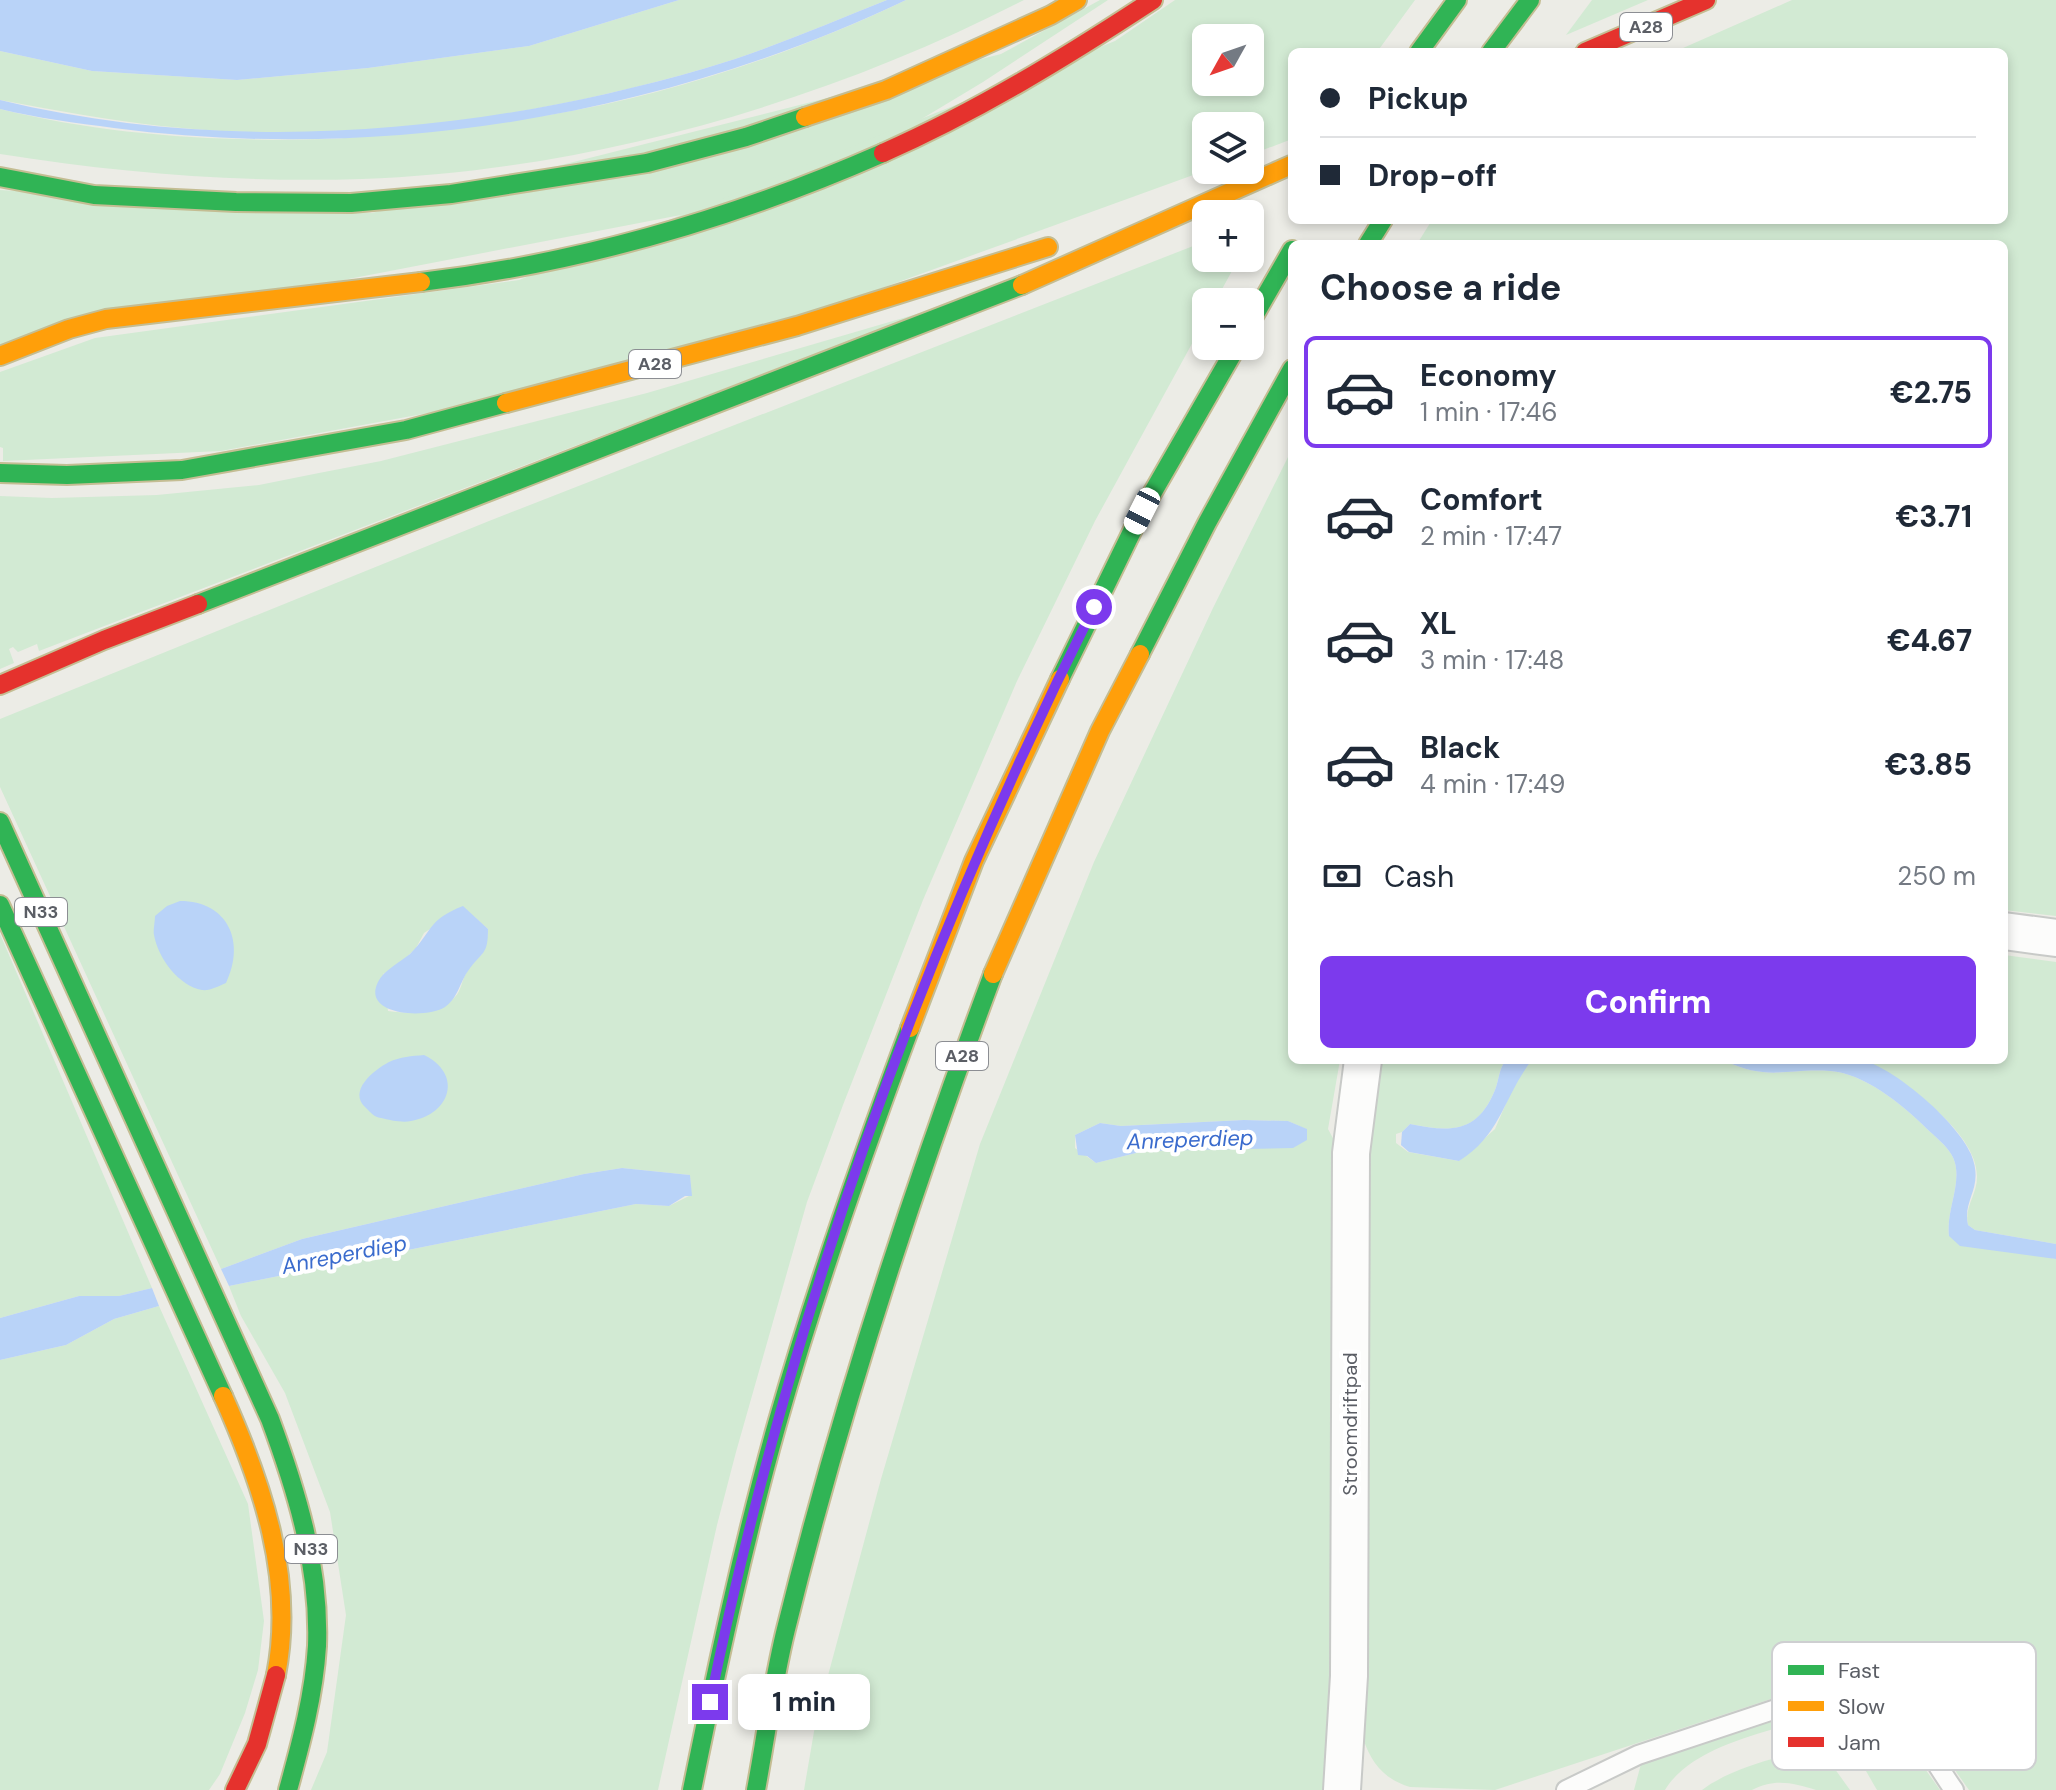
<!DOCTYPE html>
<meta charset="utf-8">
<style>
:root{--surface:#fff;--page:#f6f6f7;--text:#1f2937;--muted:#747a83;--line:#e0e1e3;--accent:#7c3aed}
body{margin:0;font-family:"DM Sans",sans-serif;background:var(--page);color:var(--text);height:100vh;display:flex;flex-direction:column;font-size:30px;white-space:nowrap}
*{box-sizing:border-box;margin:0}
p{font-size:26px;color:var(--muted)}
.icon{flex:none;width:44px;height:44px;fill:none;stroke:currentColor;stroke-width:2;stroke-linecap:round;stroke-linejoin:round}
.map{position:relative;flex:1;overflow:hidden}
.details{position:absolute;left:1288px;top:240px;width:720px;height:824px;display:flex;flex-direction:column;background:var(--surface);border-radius:12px;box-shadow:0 4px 12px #0003}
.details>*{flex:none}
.banner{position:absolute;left:1288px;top:48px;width:720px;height:176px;border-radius:12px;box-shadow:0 4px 12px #0003;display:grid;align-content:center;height:176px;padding:0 32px;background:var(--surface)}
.needle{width:52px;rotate:230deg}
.controls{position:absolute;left:1192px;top:24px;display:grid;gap:16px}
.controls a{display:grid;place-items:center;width:72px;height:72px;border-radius:12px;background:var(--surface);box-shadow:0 4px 12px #0003;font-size:40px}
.end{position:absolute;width:36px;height:36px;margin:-18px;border:10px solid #7c3aed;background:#fff;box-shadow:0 0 0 4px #fff}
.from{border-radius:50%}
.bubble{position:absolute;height:56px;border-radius:12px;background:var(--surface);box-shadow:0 4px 12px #0003;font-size:26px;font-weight:800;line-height:56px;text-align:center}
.car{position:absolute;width:24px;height:48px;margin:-24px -12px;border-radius:10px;box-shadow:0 0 6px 2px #0007;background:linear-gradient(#fff 24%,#345 0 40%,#fff 0 76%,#345 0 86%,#fff 0)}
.banner b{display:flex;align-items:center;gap:28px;height:76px;font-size:30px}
.banner b+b{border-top:2px solid var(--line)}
.banner i{width:20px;height:20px;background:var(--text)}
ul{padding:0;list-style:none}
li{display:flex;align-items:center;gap:24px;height:112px;margin:0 16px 12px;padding:0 16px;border:4px solid transparent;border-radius:12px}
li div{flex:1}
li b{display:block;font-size:30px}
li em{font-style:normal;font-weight:800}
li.on{border-color:var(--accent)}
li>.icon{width:72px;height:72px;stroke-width:1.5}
h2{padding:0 32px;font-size:36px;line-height:96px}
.pay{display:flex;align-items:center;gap:20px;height:88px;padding:0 32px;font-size:30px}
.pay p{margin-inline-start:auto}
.cta{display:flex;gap:16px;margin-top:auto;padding:16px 32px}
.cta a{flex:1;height:92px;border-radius:12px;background:var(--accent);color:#fff;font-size:32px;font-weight:800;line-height:92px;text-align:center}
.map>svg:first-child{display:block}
.green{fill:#d2ead3;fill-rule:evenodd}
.water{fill:#b9d3f8}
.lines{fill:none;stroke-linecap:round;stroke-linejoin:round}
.lane-casing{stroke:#c8cac8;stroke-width:22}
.street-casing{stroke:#c8cac8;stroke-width:40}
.fast-casing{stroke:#c4bd93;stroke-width:22}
.slow-casing{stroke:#c4bd93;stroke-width:22}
.jam-casing{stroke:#c4bd93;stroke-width:22}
.lane{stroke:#fcfcfb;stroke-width:18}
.street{stroke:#fcfcfb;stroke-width:36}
.fast{stroke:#30b455;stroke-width:18}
.slow{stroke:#ff9f0a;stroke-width:18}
.jam{stroke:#e5322d;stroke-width:18}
.route{stroke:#7c3aed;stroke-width:10}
.labels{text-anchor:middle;stroke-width:8;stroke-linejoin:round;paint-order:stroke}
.shield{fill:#fff;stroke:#8c8e93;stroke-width:2}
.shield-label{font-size:18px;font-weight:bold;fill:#5b5e65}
.street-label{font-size:20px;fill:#5b5e65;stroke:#fff}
.water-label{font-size:22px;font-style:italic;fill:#3a6bcd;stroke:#fff}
.key{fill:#fff;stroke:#cecfd1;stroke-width:2}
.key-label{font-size:22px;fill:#5b5e65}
</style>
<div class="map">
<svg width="2056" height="1790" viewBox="0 0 2056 1790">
<rect width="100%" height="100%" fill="#ecece6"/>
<!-- green -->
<g class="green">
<path d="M 679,0 L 887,0 C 827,24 767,50 706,68 C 531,119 343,146 161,126 C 107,120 54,110 0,100 L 0,51 L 92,71 L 237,80 L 368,68 L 529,46 Z"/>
<path d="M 906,0 L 1024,0 C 824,103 587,171 362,179 C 241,183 120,173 0,154 L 0,109 C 105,135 218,142 326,139 C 360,138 394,132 428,128 C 468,124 509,121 549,115 C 671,95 795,53 906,0 Z"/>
<path d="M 1100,0 L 1108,0 L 983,82 L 890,138 L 712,209 L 0,346 L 0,190 L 372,213 L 1001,54 Z"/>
<path d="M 1175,0 L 1415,0 L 1377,52 L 1292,52 L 1292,139 L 1250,155 L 1250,126 L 1206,126 L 1207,170 L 838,304 L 439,411 L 221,451 L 3,461 L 3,448 L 0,447 L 0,372 L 95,338 L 519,280 L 1115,41 ZM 1206,38 L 1250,38 L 1250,82 L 1206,82 Z"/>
<path d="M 1592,0 L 1648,0 L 1566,35 Z"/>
<path d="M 1792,0 L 2056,0 L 2056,916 L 2004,910 L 2004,244 L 1417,244 L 1432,220 L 2004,220 L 2004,52 L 1674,52 Z"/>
<path d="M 1206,241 L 1206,258 L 1239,258 L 1215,302 L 1206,302 L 1206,318 L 1095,521 L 1017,681 L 923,900 L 843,1105 L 807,1202 L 736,1452 L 717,1525 L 658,1790 L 311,1790 L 327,1752 L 346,1615 L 330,1512 L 285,1393 L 241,1316 L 229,1286 L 636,1204 L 669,1206 L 691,1195 L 690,1175 L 622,1168 L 584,1174 L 302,1239 L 221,1269 L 0,787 L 0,719 L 489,521 ZM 463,907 L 488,929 C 485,961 481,950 466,973 C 462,980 461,991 455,997 C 438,1016 411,1014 388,1011 L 383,974 L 395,968 L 416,948 L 424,933 Z"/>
<path d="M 927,311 L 39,651 L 37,644 L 18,652 L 13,647 L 9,649 L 14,663 L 0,669 L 0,496 L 52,498 L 157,495 L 259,485 L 319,473 L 381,461 L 647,393 Z"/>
<path d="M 1292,449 L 1292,1060 L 1340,1060 L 1328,1129 L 1336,1144 L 1335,1655 L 1326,1790 L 804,1790 L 816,1720 L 881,1479 L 980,1144 L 1094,862 L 1213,608 ZM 1244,1120 L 1288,1121 L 1306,1129 L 1202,1148 L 1144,1151 L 1096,1163 L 1075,1148 L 1075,1135 L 1100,1123 L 1121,1126 Z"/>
<path d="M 0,934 L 152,1288 L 119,1296 L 79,1296 L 0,1318 Z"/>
<path d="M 2004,955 L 2056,962 L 2056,1244 L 1975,1230 L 1968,1225 C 1964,1207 1977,1195 1977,1177 C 1978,1131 1900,1079 1864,1060 L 2004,1060 Z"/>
<path d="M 1377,1060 L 1506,1060 C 1499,1068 1499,1080 1495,1090 C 1477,1134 1451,1132 1410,1124 L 1402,1132 L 1396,1134 L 1396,1143 L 1408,1152 L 1459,1161 L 1495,1129 L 1517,1078 L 1532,1060 L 1723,1060 C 1769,1082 1785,1068 1830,1071 C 1863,1073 1902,1104 1924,1126 C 1934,1136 1952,1149 1955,1163 C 1961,1186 1946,1211 1949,1236 L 2056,1259 L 2056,1790 L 1969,1790 C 1953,1768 1901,1685 1879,1680 C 1865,1676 1849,1678 1835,1678 L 1495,1790 L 1410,1787 C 1384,1779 1371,1763 1363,1738 L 1368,1134 Z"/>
<path d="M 159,1306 L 248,1504 L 264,1621 L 258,1670 L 245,1713 L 220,1774 L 209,1790 L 0,1790 L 0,1360 L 66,1345 L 114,1319 Z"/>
<path d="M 1843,1702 L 1875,1708 L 1889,1718 L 1940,1790 L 1877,1790 C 1858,1758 1850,1735 1815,1717 C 1768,1732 1692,1745 1665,1790 L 1634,1790 L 1641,1764 L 1824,1704 Z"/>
<path d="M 1809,1751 L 1827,1758 L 1850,1790 C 1839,1790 1826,1790 1816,1790 C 1794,1783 1774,1778 1752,1790 L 1702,1790 C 1726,1771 1779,1755 1809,1751 Z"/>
</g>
<!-- water -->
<g class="water">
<path d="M 0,0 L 679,0 L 529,46 L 368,68 L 237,80 L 92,71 L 0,51 Z"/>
<path d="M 887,0 L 906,0 C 662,116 382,163 114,128 C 76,123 37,118 0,109 L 0,100 C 231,156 480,134 706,68 C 767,50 827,24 887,0 Z"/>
<path d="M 180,901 C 228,901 246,942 226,983 C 219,986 210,991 202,990 C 179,986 158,958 154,935 C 153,930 155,922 155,916 L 167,906 Z"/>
<path d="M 463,906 L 488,929 C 488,956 482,951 468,971 C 460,982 458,998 445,1007 C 427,1019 361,1016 378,982 C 383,971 400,962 410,954 C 433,931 427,920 463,906 Z"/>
<path d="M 424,1055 C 463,1074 451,1114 411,1121 C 403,1123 389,1120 381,1118 C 374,1117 371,1113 366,1108 C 347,1091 374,1070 389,1062 C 400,1057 412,1056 424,1055 Z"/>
<path d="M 1506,1060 L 1532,1060 C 1503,1097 1502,1134 1459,1161 L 1409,1152 L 1401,1145 L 1402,1132 L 1410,1124 C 1450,1132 1477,1134 1495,1090 C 1499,1080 1499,1068 1506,1060 Z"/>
<path d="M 1723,1060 C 1758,1060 1793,1060 1828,1060 C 1839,1060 1855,1057 1865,1061 C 1898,1071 1957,1122 1971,1154 C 1985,1188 1962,1199 1968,1225 L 1975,1230 L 2056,1244 L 2056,1259 L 1960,1246 L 1949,1236 C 1946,1211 1961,1186 1955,1163 C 1952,1149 1934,1136 1924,1126 C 1902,1104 1863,1073 1830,1071 C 1785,1068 1769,1082 1723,1060 Z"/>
<path d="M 1244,1120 L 1288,1121 L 1307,1129 L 1307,1140 L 1293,1148 L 1144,1151 L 1096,1163 L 1087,1156 L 1078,1155 L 1075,1135 L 1100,1123 L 1121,1126 Z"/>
<path d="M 622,1168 L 690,1175 L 692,1196 L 685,1196 L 669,1206 L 636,1204 L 229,1286 L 221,1269 L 302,1239 L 584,1174 Z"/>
<path d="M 152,1288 L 159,1306 L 114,1319 L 66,1345 L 0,1360 L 0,1318 L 79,1296 L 119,1296 Z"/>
</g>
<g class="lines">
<!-- lane casing -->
<g class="lane-casing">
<path id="lane" d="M 1566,1790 L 1638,1755 L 1830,1691 C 1847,1691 1865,1689 1880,1696 C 1908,1711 1935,1764 1954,1790"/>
</g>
<!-- street casing -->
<g class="street-casing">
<g id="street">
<path d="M 2004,931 L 2056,938"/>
<path d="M 1342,1790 L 1349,1676 L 1351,1153 L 1363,1060"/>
</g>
</g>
<!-- fast casing -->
<g class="fast-casing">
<g id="fast">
<path d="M 1419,52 L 1457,0"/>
<path d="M 1491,52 L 1530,0"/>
<path d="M 0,177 L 94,195 L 236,202 L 351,203 L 451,194 L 647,163 L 746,137 L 805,117"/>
<path d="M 1368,244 L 1383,220"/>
<path d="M 421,282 C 582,263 735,218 883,153"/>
<path d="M 1250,323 L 1292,250"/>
<path d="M 0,473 L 67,475 L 182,470 L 406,430 L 506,403"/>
<path d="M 198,604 L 1022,285"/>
<path d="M 1140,654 L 1207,523 L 1292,369"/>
<path d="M 1060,679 L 1142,511 L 1237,346"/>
<path d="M 0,822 L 270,1419 C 297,1492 320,1567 317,1646 C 314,1695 301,1743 288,1790"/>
<path d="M 0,905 L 223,1396"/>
<path d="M 692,1790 C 717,1667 743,1545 777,1424 C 815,1290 861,1159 910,1028"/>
<path d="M 756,1790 C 766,1736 773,1681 786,1629 C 841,1406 913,1188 993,974"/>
</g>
</g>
<!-- slow casing -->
<g class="slow-casing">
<g id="slow">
<path d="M 805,117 L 886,90 L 1051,15 L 1077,0"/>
<path d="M 1022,285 L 1291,165"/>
<path d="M 0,356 L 69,329 L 106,319 L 421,282"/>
<path d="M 506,403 L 797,326 L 1048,247"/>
<path d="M 993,974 L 1100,731 L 1140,654"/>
<path d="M 910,1028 L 974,861 L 1060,679"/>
<path d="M 223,1396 C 262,1483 295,1579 276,1675"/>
</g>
</g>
<!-- jam casing -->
<g class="jam-casing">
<g id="jam">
<path d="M 1585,52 L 1706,0"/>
<path d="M 883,153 C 978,111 1066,57 1153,0"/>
<path d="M 0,685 L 104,640 L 198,604"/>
<path d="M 235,1790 L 257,1744 L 276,1675"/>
</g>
</g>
<!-- lane -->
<use href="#lane" class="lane"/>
<!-- street -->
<use href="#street" class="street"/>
<!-- fast -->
<use href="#fast" class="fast"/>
<!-- slow -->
<use href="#slow" class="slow"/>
<!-- jam -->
<use href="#jam" class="jam"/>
</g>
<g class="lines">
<!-- route -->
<path class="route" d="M 710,1702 C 788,1322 920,953 1094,607"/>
</g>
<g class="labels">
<!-- shield labels -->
<g class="shield">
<rect x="1620" y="13" width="52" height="28" rx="6"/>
<rect x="629" y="350" width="52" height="28" rx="6"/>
<rect x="15" y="898" width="52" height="28" rx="6"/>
<rect x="936" y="1042" width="52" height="28" rx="6"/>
<rect x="285" y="1535" width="52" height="28" rx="6"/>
</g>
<g class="shield-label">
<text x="1646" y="33">A28</text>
<text x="655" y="370">A28</text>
<text x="41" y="918">N33</text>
<text x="962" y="1062">A28</text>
<text x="311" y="1555">N33</text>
</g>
<!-- street labels -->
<g class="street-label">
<text transform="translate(1350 1424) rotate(-90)" y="7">Stroomdriftpad</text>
</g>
<!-- water labels -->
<g class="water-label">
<text transform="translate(1190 1139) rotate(-2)" y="8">Anreperdiep</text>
<text transform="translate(344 1254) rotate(-11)" y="8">Anreperdiep</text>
</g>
</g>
<!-- legend -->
<rect x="1772" y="1642" width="264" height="128" rx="12" class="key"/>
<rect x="1788" y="1665" width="36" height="10" fill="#30b455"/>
<rect x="1788" y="1701" width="36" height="10" fill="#ff9f0a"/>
<rect x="1788" y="1737" width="36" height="10" fill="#e5322d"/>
<g class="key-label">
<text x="1838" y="1678">Fast</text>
<text x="1838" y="1714">Slow</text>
<text x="1838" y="1750">Jam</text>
</g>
</svg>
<div class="controls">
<a><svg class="needle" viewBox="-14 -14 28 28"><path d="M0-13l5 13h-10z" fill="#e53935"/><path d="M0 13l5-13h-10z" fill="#747a83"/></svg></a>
<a><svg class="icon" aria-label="layers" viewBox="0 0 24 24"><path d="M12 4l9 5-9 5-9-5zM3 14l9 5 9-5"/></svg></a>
<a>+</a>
<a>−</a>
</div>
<i class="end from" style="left:1094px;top:607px"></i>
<i class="end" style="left:710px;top:1702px"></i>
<div class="bubble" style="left:738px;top:1674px;width:132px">1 min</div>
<i class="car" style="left:1142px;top:511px;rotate:207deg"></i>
<div class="banner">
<b><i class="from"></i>Pickup</b>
<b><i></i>Drop-off</b>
</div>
<section class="details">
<h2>Choose a ride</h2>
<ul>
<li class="on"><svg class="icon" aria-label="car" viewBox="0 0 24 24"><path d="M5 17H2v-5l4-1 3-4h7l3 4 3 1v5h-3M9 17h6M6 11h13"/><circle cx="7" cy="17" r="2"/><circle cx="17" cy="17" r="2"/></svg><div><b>Economy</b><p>1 min · 17:46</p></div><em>€2.75</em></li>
<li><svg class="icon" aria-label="car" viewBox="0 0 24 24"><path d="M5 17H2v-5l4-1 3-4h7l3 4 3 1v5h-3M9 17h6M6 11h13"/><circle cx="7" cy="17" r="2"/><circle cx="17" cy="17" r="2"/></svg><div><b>Comfort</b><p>2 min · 17:47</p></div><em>€3.71</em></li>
<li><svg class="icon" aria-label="car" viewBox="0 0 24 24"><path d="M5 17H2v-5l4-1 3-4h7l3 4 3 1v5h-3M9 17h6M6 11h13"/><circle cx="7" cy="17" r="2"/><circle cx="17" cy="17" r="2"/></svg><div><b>XL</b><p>3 min · 17:48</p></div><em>€4.67</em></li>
<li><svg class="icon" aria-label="car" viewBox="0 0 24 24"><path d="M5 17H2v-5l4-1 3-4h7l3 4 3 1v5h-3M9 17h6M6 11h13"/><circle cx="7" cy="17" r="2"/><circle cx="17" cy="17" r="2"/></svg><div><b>Black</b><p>4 min · 17:49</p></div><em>€3.85</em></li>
</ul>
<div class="pay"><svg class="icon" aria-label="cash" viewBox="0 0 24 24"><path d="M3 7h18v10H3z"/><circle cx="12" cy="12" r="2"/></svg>Cash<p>250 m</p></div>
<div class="cta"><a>Confirm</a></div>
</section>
</div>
